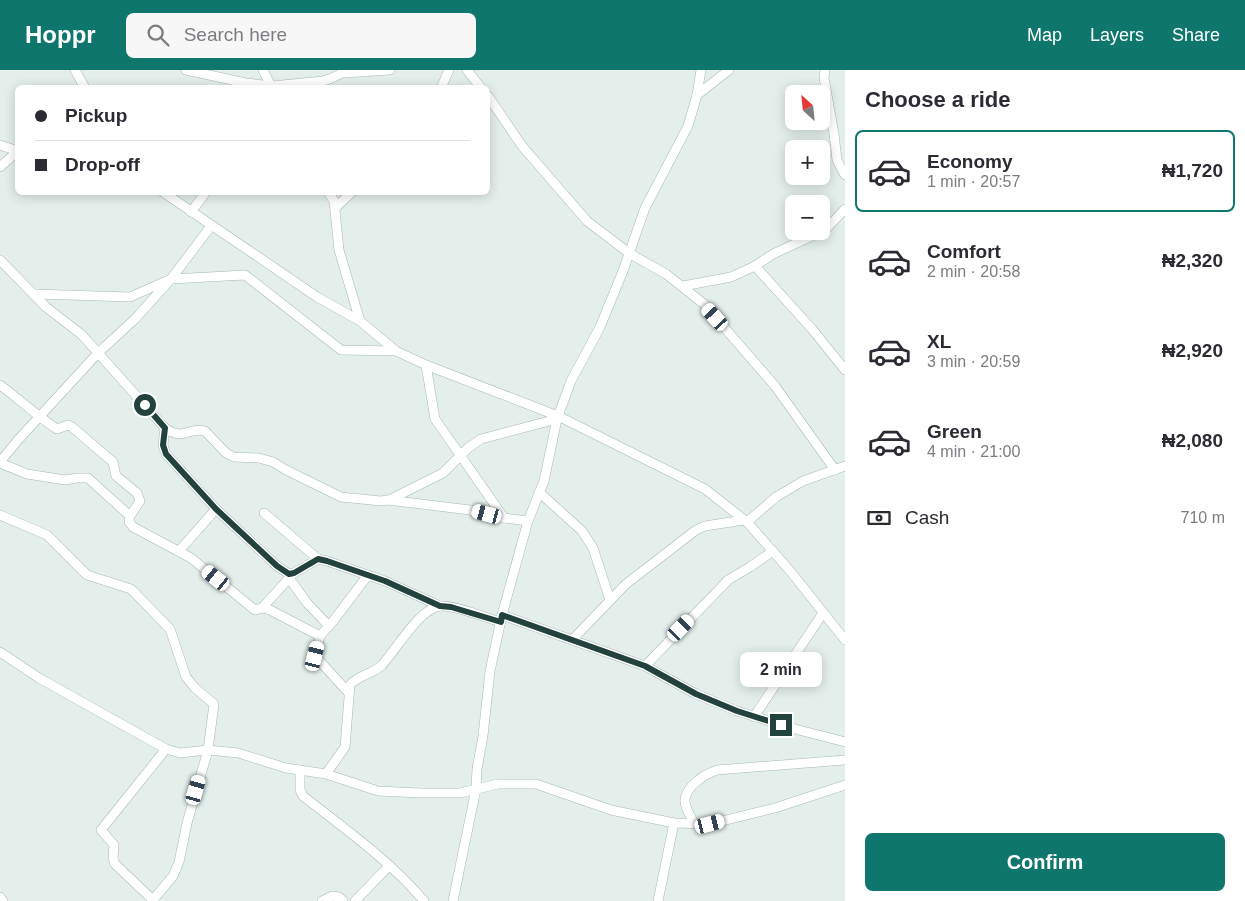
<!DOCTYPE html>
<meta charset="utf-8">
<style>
:root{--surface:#fff;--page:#f7f7f7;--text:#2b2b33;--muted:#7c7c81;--line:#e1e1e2;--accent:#0f766e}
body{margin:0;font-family:Helvetica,sans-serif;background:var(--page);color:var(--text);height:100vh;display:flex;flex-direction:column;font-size:19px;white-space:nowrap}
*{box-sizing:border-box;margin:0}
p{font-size:16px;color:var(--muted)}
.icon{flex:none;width:28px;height:28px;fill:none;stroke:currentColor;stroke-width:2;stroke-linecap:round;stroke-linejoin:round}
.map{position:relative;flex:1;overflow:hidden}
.sheet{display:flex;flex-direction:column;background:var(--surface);width:400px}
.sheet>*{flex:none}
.hud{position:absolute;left:15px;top:15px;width:475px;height:110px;border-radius:8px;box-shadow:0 2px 12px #0003;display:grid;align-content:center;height:110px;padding:0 20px;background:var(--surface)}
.needle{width:32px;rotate:333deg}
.tools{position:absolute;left:785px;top:15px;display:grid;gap:10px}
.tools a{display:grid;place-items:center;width:45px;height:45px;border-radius:8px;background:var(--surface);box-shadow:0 2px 12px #0003;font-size:25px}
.end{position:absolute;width:22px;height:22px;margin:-11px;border:6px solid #22423e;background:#fff;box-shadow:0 0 0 2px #fff}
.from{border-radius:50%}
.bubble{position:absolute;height:35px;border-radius:8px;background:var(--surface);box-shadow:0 2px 12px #0003;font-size:16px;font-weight:700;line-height:35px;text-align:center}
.car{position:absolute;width:15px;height:30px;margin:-15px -8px;border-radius:6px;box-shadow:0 0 4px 1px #0007;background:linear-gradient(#fff 24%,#345 0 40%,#fff 0 76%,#345 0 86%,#fff 0)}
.hud b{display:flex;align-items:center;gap:18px;height:48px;font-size:19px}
.hud b+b{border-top:1px solid var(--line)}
.hud i{width:12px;height:12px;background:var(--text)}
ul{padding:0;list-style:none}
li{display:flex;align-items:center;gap:15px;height:82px;margin:0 10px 8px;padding:0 10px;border:2px solid transparent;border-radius:8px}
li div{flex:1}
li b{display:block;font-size:19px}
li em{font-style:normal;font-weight:700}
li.current{border-color:var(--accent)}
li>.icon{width:45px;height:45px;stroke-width:1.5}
h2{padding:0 20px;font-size:22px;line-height:60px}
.pay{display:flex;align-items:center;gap:12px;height:55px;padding:0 20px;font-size:19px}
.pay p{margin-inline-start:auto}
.button{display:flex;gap:10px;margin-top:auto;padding:10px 20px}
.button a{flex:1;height:58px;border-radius:8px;background:var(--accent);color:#fff;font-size:20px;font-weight:700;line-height:58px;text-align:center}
header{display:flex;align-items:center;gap:30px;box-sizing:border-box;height:70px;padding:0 25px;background:var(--accent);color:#fff}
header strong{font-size:24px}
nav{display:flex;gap:28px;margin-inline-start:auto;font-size:18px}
.search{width:350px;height:45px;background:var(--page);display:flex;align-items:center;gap:12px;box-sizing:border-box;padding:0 18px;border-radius:8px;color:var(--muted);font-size:19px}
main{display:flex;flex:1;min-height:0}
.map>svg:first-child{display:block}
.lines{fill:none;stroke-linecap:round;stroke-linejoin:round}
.minor-casing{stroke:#a6b8b4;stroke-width:10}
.minor{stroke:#fff;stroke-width:9}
.route{stroke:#22423e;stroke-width:6}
</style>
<header>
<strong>Hoppr</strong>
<div class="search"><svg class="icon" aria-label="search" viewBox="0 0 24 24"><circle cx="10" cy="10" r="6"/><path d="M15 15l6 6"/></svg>Search here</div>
<nav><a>Map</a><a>Layers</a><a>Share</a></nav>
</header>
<main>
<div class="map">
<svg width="845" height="831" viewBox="0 0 845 831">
<rect width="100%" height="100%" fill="#e4efeb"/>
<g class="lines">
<!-- minor casing -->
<g class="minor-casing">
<g id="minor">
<path d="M 75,0 L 85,18"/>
<path d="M 186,0 L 246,13 L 272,16 L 323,11 L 332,8 L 348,0"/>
<path d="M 263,0 L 272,18"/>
<path d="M 467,0 L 481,18"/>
<path d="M 825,0 L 824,8 L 834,64 L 837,90 L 845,105"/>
<path d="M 344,3 L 390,0"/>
<path d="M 441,18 L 449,0"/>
<path d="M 697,25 L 729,0"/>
<path d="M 488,26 L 522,76 L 587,151 L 629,183 L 666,204 L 704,234 L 775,316 L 835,400"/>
<path d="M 0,75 L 18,81"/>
<path d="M 0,97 L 18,81"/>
<path d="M 163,122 L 317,227 L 360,251 L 396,281 L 426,295 L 558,346 L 705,419 L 747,452 L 791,502 L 845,570"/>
<path d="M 328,122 L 334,131 L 339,180 L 360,251"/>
<path d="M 335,138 L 352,122"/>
<path d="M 191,142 L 206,122"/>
<path d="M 0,190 L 46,237 L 82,265 L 165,358 C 184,372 189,356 205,361 L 226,383 L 234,387 L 259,388 L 273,392 L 286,400 L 341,427 L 381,431 L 388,430 L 470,440 L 504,448 L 528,451"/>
<path d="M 755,196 L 812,259 L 845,300"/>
<path d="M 683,216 L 731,207 L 755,196 L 773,184 L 825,160 L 845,139"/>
<path d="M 34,224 L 130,227 L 171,209 L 245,205 L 341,280 L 396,281"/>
<path d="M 426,295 L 435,349 L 504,448"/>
<path d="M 0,315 C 19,329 37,346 57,359 L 68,355 L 72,357 L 113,392 L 116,406 L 137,423 L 140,431 L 130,446 L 129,452 L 133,457 L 191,488 L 255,540 L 262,538 L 270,540 L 320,566 L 315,586 L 348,622"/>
<path d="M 165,358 L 163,375 L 166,384 L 216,439 L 277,496 L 289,504 L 294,503 L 318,489 L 327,491 L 385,511 L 440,536"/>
<path d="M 0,392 L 18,370 L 98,283 L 135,249 L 171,209 L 211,156"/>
<path d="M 0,393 L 27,404 L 65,410 L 78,408 L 88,408 L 130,446"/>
<path d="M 539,422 L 582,461 L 593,478 L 610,530"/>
<path d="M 389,430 L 443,403 L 468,378 L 481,369 L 557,349"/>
<path d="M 264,443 L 318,489"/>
<path d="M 0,445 L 47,465 L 87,505 L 131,519 L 170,559 L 186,607 L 195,618 L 214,634 L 208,680 L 187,753 L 179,792 L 173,806 L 153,830"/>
<path d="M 747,452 L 776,427 L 803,411 L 845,396"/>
<path d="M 179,481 L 216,439"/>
<path d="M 289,508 L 307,533 L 329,556"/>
<path d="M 262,538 L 292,505"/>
<path d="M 502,545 L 645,596 L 696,624 L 737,641 L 795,659 L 845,672"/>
<path d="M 320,566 L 334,550 L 368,505"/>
<path d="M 573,569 L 626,514 L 696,460 L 705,456 L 744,450"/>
<path d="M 0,582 L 39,608 L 166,679 L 180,683 L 208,680 L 238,683 L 286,698 L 326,704 L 378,721 L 421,723 L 460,723 L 498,714 L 536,714 L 611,740 L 674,753 L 710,754 L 775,738 L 845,715"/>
<path d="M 645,596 L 728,510 L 750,497 L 773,481"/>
<path d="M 754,647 L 823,543"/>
<path d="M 300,700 L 300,720 L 303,726 C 345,759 389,790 424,831"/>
<path d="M 326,704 L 345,677 L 350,615 C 358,605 373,604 382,595 C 396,580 420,537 441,536 C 455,535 486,548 501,552"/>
<path d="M 694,753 C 691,747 684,737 685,730 C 686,716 705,704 717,700 L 845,690"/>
<path d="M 0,827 L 3,831"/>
<path d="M 154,831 L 115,794 L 113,788 L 114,775 L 101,760 L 166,679"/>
<path d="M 322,831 L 332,826 L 339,827 L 343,831"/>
<path d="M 355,831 L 389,796"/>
<path d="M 453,831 L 476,719 L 477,699 L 483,666 L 490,601 L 502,545 L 528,451 L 544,411 L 557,349 L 571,311 L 600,257 L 623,201 L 645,138 L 688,56 L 697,25 L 701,0"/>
<path d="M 658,831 L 674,753"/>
</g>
</g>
<!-- minor -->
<use href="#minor" class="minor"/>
</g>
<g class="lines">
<!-- route -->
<path class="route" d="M 145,335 L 165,358 L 163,375 L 166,384 L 216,439 L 277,496 L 289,504 L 294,503 L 318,489 L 327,491 L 385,511 L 440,536 L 451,537 L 501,552 L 502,545 L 645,596 L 696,624 L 737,641 L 781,655"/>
</g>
</svg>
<div class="tools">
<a><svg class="needle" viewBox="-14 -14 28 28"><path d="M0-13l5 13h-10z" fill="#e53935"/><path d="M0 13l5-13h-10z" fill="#7c7c81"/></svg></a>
<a>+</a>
<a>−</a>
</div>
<i class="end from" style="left:145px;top:335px"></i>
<i class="end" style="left:781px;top:655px"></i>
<div class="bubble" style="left:740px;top:582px;width:82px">2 min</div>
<i class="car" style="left:715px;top:247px;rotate:318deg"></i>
<i class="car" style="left:487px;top:444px;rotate:285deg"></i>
<i class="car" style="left:216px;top:508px;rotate:309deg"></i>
<i class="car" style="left:681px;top:558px;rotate:44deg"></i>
<i class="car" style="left:315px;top:586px;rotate:14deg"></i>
<i class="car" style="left:196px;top:720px;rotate:16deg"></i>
<i class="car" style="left:710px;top:754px;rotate:76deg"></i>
<div class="hud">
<b><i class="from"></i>Pickup</b>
<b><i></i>Drop-off</b>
</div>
</div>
<section class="sheet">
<h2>Choose a ride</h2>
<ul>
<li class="current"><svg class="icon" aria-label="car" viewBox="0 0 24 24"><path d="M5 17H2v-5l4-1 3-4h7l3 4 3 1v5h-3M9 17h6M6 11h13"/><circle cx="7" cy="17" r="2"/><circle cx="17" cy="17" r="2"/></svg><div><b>Economy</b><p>1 min · 20:57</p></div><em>₦1,720</em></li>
<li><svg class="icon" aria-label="car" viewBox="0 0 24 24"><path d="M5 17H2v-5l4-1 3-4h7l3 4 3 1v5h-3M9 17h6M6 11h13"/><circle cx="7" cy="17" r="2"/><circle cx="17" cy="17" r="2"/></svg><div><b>Comfort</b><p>2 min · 20:58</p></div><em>₦2,320</em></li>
<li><svg class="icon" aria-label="car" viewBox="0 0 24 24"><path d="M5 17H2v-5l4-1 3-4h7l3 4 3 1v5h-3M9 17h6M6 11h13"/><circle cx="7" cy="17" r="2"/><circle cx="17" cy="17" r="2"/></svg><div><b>XL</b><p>3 min · 20:59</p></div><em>₦2,920</em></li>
<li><svg class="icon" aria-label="car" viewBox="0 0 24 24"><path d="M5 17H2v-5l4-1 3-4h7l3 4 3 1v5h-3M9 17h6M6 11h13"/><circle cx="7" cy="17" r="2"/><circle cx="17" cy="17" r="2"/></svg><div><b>Green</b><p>4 min · 21:00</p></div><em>₦2,080</em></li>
</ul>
<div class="pay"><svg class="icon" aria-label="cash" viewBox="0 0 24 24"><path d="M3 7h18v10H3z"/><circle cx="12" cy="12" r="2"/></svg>Cash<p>710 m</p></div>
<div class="button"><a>Confirm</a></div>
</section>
</main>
